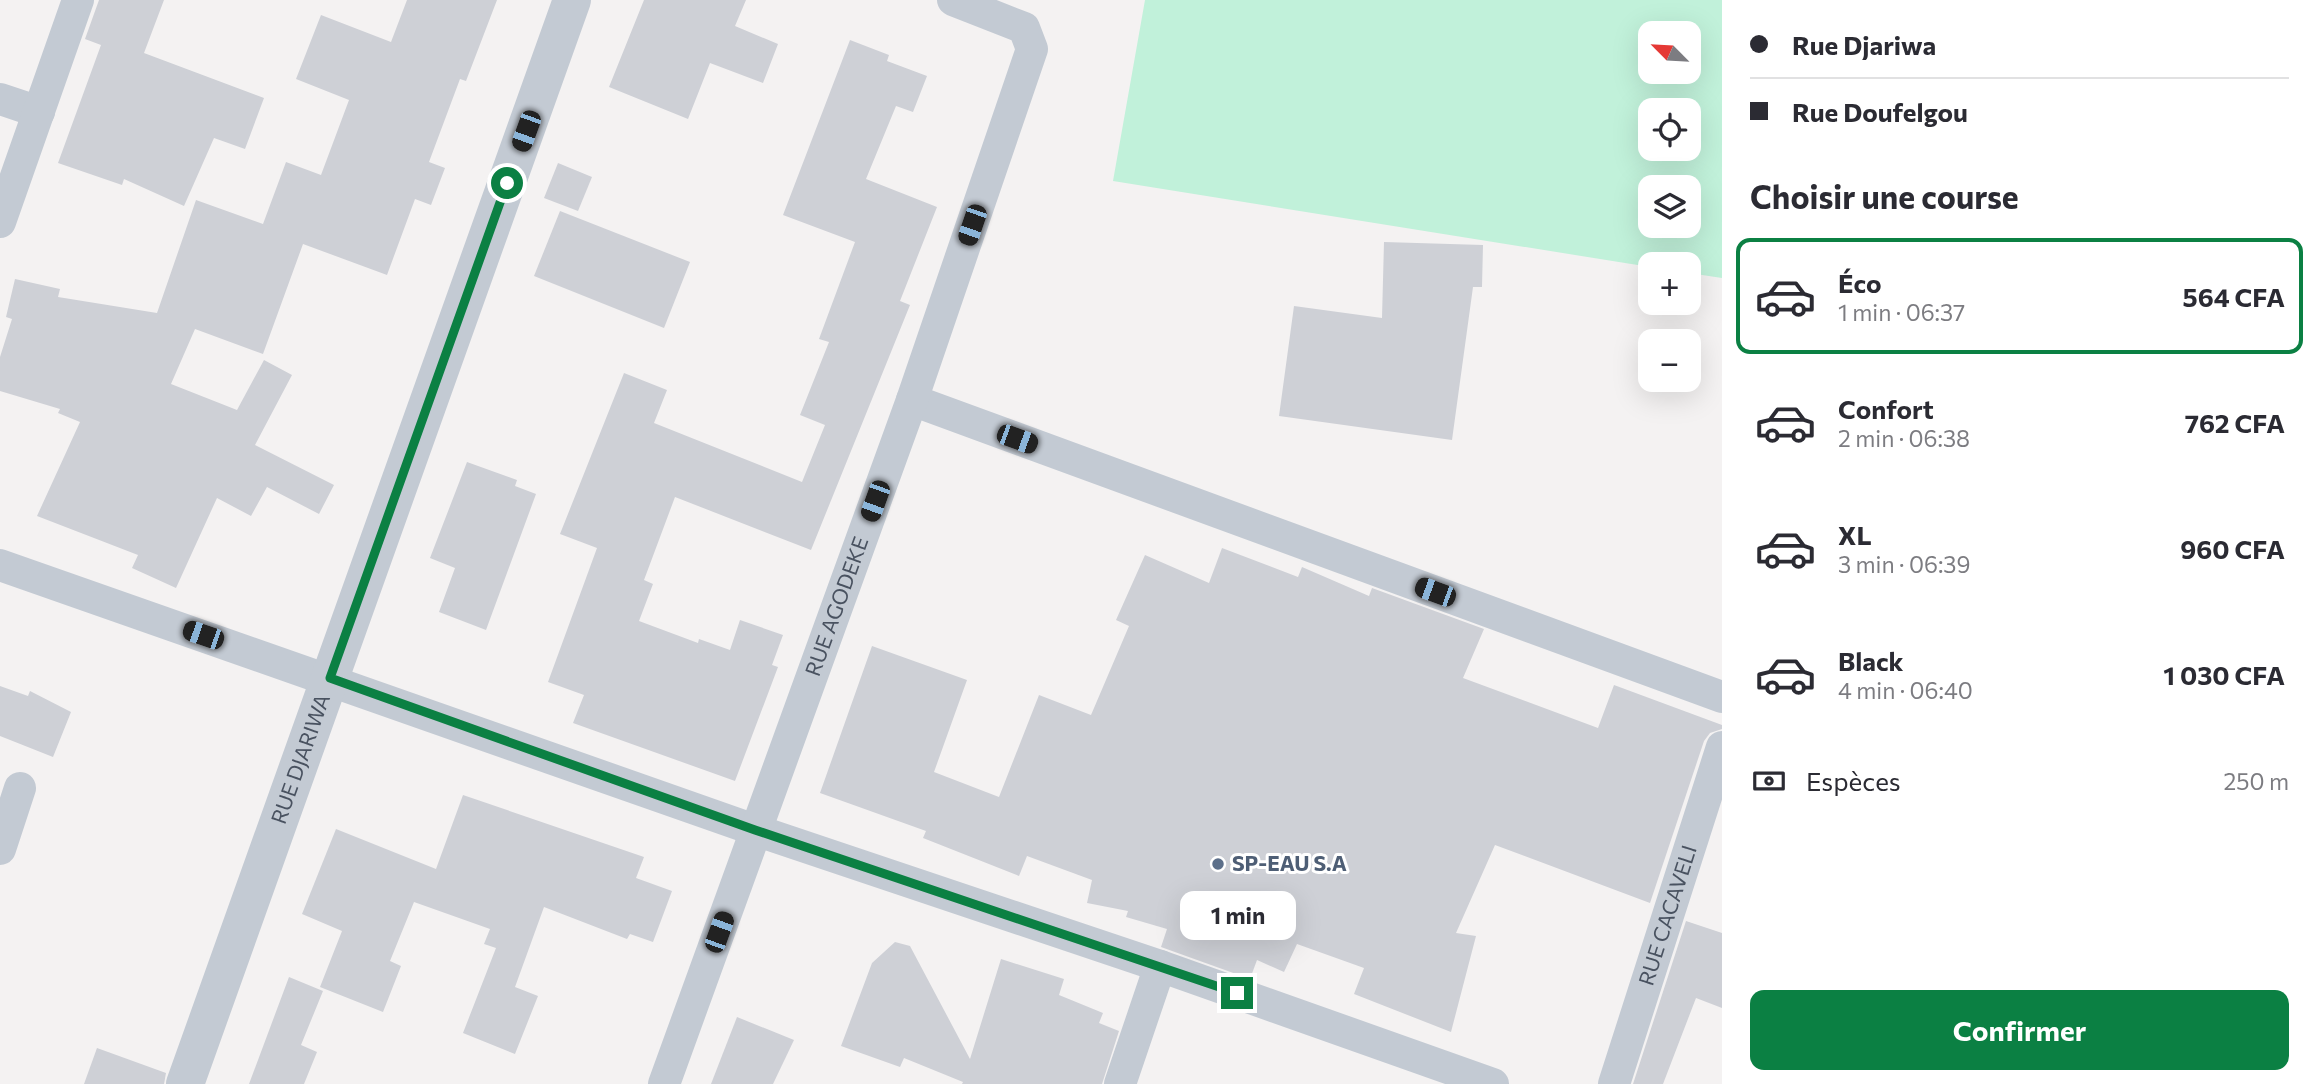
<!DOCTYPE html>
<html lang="fr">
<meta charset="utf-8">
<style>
:root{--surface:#fff;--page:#f7f7f7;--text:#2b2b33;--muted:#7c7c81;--line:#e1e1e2;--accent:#0b8043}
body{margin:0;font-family:Commissioner,sans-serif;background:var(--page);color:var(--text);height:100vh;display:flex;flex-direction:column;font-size:26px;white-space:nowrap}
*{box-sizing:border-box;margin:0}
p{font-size:23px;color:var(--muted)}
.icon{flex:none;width:38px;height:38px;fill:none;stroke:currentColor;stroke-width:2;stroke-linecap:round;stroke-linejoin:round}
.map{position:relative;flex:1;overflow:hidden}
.drawer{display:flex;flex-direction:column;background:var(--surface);width:595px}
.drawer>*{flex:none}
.banner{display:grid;align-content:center;height:154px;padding:0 28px;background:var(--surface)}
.needle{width:46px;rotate:294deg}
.controls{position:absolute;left:1638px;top:21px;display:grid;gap:14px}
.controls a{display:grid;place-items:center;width:63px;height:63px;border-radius:14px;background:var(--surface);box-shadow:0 7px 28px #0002;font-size:35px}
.end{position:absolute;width:32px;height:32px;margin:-16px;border:9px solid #0b8043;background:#fff;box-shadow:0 0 0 4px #fff}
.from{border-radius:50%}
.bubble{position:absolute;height:49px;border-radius:14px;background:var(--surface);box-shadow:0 7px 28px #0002;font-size:23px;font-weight:700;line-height:49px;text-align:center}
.car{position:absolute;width:21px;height:42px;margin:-21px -10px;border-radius:9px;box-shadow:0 0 5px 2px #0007;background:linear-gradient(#222 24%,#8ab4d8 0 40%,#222 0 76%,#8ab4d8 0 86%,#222 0)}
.banner b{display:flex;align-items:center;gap:24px;height:66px;font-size:26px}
.banner b+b{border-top:2px solid var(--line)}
.banner i{width:18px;height:18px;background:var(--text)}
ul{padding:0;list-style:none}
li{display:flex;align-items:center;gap:21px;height:116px;margin:0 14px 10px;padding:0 14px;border:4px solid transparent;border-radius:14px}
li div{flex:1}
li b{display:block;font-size:26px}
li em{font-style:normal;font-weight:700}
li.on{border-color:var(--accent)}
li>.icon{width:63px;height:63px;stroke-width:1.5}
h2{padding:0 28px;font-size:32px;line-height:84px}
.pay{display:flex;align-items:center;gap:18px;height:77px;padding:0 28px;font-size:26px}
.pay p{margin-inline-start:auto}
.cta{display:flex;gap:14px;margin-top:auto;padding:14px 28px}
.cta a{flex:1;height:80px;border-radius:14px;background:var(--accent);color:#fff;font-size:28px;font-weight:700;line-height:80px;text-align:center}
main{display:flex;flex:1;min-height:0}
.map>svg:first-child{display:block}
.green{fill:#c1f1da;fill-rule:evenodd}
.building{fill:#ced0d6}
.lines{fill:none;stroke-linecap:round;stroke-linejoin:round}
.minor{stroke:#c3cad3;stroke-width:32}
.tertiary{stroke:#c3cad3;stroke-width:38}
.route{stroke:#0b8043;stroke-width:9}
.service-dot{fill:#5c6f8a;stroke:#fff;stroke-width:2.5}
.labels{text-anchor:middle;stroke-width:6;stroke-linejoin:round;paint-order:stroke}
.street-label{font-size:21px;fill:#495260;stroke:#fff}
.service-label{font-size:21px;font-weight:bold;fill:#4e5e75;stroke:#fff;text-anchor:start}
</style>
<main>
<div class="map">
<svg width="1722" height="1084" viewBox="0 0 1722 1084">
<rect width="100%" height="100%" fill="#f4f2f2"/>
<!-- green -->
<path class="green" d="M 1145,0 L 1722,0 L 1722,278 L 1689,273 L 1689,264 L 1650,264 L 1650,267 L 1113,181 ZM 1650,33 L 1689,33 L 1689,72 L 1650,72 ZM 1650,110 L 1689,110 L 1689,149 L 1650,149 ZM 1650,187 L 1689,187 L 1689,226 L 1650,226 Z"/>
<!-- building -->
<g class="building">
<path d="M 99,0 L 164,0 L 144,53 L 264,98 L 245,149 L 214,138 L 184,206 L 124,179 L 122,185 L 58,163 L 101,45 L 85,39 Z"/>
<path d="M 407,0 L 497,0 L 466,81 L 460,79 L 429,162 L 445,168 L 431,205 L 415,199 L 387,275 L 303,244 L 263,354 L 195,329 L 171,384 L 237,410 L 264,360 L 292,375 L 255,445 L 334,485 L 319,514 L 267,487 L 251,516 L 217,498 L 176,588 L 132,568 L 138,555 L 37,516 L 80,422 L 58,413 L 60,409 L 0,391 L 0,357 L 12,319 L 6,317 L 15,279 L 60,289 L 58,297 L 157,313 L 196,200 L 263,224 L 286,162 L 321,175 L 349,100 L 296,79 L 321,15 L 391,42 Z"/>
<path d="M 644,0 L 746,0 L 735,26 L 778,44 L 763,83 L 710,63 L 688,119 L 609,87 Z"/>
<path d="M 850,40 L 889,55 L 887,61 L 927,76 L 913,112 L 896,106 L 866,179 L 937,207 L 900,301 L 910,305 L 811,550 L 675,497 L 644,580 L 653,584 L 639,621 L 698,643 L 699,639 L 730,650 L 740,620 L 783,635 L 772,665 L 778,667 L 735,781 L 573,723 L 584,695 L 548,682 L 597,548 L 560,534 L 624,373 L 667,390 L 654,423 L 802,482 L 825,425 L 800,415 L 829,342 L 819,339 L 855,242 L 783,215 Z"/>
<path d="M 558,163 L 592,177 L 578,211 L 544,198 Z"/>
<path d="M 560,211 L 690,262 L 664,328 L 534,276 Z"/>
<path d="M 1384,242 L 1483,245 L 1482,287 L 1473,287 L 1452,440 L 1279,416 L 1294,306 L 1382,318 Z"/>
<path d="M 467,462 L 517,480 L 515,486 L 536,494 L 486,630 L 439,612 L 455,568 L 430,558 Z"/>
<path d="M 1222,548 L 1298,577 L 1302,567 L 1369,596 L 1372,588 L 1484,629 L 1463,678 L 1598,728 L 1614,685 L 1722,725 L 1722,729 L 1710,733 L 1704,741 L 1650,903 L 1495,845 L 1456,933 L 1476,936 L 1451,1032 L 1354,994 L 1364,968 L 1297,944 L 1284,972 L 1257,960 L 1250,979 L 1161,947 L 1167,929 L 1126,917 L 1128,911 L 1087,903 L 1092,880 L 1027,856 L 1019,876 L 923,838 L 926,831 L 820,793 L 872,646 L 967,680 L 934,772 L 999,797 L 1039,695 L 1091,715 L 1129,626 L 1116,620 L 1145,555 L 1209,583 Z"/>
<path d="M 0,686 L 28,696 L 30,691 L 71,712 L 53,757 L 0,736 Z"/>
<path d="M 463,795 L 644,857 L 636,878 L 672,891 L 653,942 L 630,934 L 627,939 L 544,907 L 515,987 L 538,996 L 515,1054 L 463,1033 L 496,948 L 484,944 L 490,929 L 414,902 L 390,961 L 401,966 L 383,1012 L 320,987 L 342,931 L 302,914 L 336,829 L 436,869 Z"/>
<path d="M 1686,921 L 1722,933 L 1722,1008 L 1696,998 L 1663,1084 L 1633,1084 Z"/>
<path d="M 895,942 L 910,946 L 970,1059 L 1001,959 L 1064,979 L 1059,995 L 1103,1013 L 1099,1023 L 1119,1031 L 1102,1084 L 962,1084 L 963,1082 L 904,1058 L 900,1067 L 841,1046 L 872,963 Z"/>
<path d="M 289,977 L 323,991 L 301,1045 L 317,1052 L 304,1084 L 249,1084 Z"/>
<path d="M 737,1017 L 794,1040 L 773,1084 L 711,1084 Z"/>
<path d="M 97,1048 L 166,1073 L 164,1084 L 84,1084 Z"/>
</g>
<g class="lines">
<!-- minor -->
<g class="minor">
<path d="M 0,99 L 39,112"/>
<path d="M 0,222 L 78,0"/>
<path d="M 912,400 L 1722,697"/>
<path d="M 0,565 L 755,830 L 1160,966 L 1493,1084"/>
<path d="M 0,849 L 20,788"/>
<path id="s1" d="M 664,1084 L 912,400 L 1032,49 L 1024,28 L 953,0"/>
<path d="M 1120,1084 L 1160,966"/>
<path id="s2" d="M 1614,1084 L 1722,747"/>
</g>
<!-- tertiary -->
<path class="tertiary" id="s3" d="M 185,1084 L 572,0"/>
</g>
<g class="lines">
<!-- route -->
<path class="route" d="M 507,183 L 330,678 L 755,830 L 1237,993"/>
</g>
<!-- markers -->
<circle class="service-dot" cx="1218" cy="864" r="7"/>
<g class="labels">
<!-- street labels -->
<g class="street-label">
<text dy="7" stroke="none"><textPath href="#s1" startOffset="508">RUE AGODEKE</textPath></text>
<text dy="7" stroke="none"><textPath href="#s3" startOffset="345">RUE DJARIWA</textPath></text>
<text dy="7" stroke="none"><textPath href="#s2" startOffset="177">RUE CACAVELI</textPath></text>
</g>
<!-- service labels -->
<g class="service-label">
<text x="1232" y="871">SP-EAU S.A</text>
</g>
</g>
</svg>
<div class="controls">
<a><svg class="needle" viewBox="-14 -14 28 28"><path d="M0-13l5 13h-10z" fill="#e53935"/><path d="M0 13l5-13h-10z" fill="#7c7c81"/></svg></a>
<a><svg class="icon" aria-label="locate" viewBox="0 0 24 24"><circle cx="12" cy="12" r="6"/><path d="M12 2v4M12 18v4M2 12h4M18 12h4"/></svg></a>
<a><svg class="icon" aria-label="layers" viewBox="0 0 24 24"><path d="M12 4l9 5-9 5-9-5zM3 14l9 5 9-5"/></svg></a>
<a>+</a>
<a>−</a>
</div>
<i class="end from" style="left:507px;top:183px"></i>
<i class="end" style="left:1237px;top:993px"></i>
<div class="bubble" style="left:1180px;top:891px;width:116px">1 min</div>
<i class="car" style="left:526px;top:131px;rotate:200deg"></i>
<i class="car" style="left:972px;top:225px;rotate:199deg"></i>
<i class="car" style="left:1017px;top:439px;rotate:110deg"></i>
<i class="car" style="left:875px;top:501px;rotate:200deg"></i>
<i class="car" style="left:1435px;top:592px;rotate:290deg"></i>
<i class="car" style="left:203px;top:635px;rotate:289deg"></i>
<i class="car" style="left:719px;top:932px;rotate:20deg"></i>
</div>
<section class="drawer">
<div class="banner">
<b><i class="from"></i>Rue Djariwa</b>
<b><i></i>Rue Doufelgou</b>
</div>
<h2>Choisir une course</h2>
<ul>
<li class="on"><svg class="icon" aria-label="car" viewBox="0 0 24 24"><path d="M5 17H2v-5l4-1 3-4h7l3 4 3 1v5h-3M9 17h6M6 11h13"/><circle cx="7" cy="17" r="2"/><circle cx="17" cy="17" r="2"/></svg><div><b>Éco</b><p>1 min · 06:37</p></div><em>564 CFA</em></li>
<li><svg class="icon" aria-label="car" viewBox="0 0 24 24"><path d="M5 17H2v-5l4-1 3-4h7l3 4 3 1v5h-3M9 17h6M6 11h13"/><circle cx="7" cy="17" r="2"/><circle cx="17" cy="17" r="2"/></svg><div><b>Confort</b><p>2 min · 06:38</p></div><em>762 CFA</em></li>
<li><svg class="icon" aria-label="car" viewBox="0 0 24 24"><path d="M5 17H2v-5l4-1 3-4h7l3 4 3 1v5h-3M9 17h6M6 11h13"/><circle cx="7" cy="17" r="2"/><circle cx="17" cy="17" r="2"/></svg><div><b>XL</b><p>3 min · 06:39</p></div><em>960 CFA</em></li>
<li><svg class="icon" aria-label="car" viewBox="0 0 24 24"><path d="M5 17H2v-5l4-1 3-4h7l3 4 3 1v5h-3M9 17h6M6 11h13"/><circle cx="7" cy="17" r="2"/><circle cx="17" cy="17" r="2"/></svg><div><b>Black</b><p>4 min · 06:40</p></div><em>1 030 CFA</em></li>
</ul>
<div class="pay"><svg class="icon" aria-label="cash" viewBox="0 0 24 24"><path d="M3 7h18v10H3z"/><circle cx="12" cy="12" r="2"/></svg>Espèces<p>250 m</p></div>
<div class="cta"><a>Confirmer</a></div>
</section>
</main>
